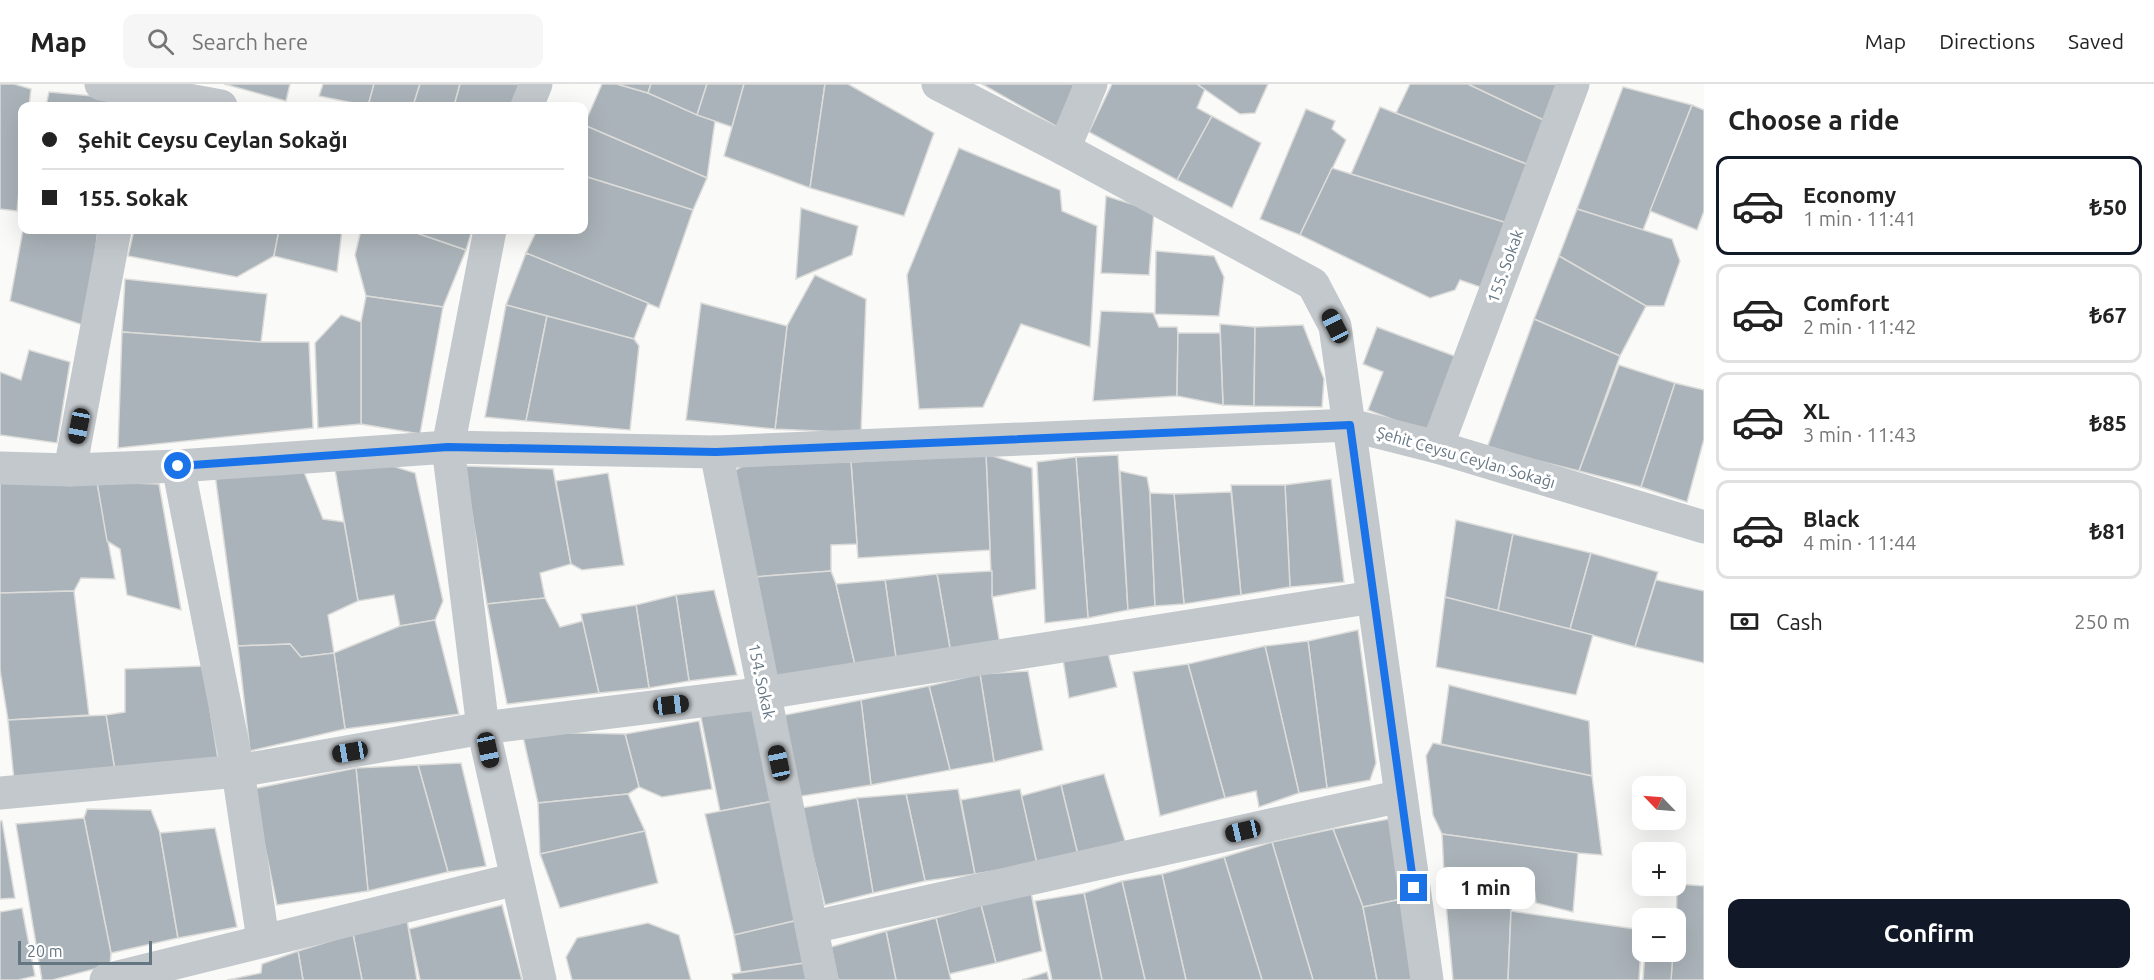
<!DOCTYPE html>
<meta charset="utf-8">
<style>
:root{--surface:#fff;--page:#f6f6f6;--text:#222;--muted:#767676;--line:#e0e0e0;--accent:#111827}
body{margin:0;font-family:Ubuntu,sans-serif;background:var(--page);color:var(--text);height:100vh;display:flex;flex-direction:column;font-size:22px;white-space:nowrap}
*{box-sizing:border-box;margin:0}
p{font-size:20px;color:var(--muted)}
.icon{flex:none;width:33px;height:33px;fill:none;stroke:currentColor;stroke-width:2;stroke-linecap:round;stroke-linejoin:round}
.map{position:relative;flex:1;overflow:hidden}
.sheet{display:flex;flex-direction:column;background:var(--surface);width:450px}
.sheet>*{flex:none}
.top-card{position:absolute;left:18px;top:18px;width:570px;height:132px;border-radius:12px;box-shadow:0 6px 24px #0002;display:grid;align-content:center;height:132px;padding:0 24px;background:var(--surface)}
.needle{width:39px;rotate:295deg}
.controls{position:absolute;left:1632px;top:692px;display:grid;gap:12px}
.controls a{display:grid;place-items:center;width:54px;height:54px;border-radius:12px;background:var(--surface);box-shadow:0 6px 24px #0002;font-size:30px}
.scale{position:absolute;left:18px;bottom:15px;width:134px;box-sizing:border-box;padding-left:6px;border:3px solid #657683;border-top:0;font-size:16px;line-height:21px;white-space:nowrap;color:#657683;-webkit-text-stroke:4px #fff;paint-order:stroke}
.end{position:absolute;width:27px;height:27px;margin:-14px;border:8px solid #1a73e8;background:#fff;box-shadow:0 0 0 3px #fff}
.from{border-radius:50%}
.bubble{position:absolute;height:42px;border-radius:12px;background:var(--surface);box-shadow:0 6px 24px #0002;font-size:20px;font-weight:700;line-height:42px;text-align:center}
.car{position:absolute;width:18px;height:36px;margin:-18px -9px;border-radius:8px;box-shadow:0 0 4px 2px #0007;background:linear-gradient(#222 24%,#8ab4d8 0 40%,#222 0 76%,#8ab4d8 0 86%,#222 0)}
.top-card b{display:flex;align-items:center;gap:21px;height:57px;font-size:22px}
.top-card b+b{border-top:2px solid var(--line)}
.top-card i{width:15px;height:15px;background:var(--text)}
ul{padding:0;list-style:none}
li{display:flex;align-items:center;gap:18px;height:99px;margin:0 12px 9px;padding:0 12px;border:3px solid var(--line);border-radius:12px}
li div{flex:1}
li b{display:block;font-size:22px}
li em{font-style:normal;font-weight:700}
li.on{border-color:var(--accent)}
li>.icon{width:54px;height:54px;stroke-width:1.5}
h2{padding:0 24px;font-size:27px;line-height:72px}
.pay{display:flex;align-items:center;gap:15px;height:66px;padding:0 24px;font-size:22px}
.pay p{margin-inline-start:auto}
.button{display:flex;gap:12px;margin-top:auto;padding:12px 24px}
.button a{flex:1;height:69px;border-radius:12px;background:var(--accent);color:#fff;font-size:24px;font-weight:700;line-height:69px;text-align:center}
header{display:flex;align-items:center;gap:36px;box-sizing:border-box;height:84px;padding:0 30px;background:var(--surface);border-bottom:2px solid var(--line)}
header strong{font-size:28px}
nav{display:flex;gap:33px;margin-inline-start:auto;font-size:21px}
.search{width:420px;height:54px;background:var(--page);display:flex;align-items:center;gap:15px;box-sizing:border-box;padding:0 21px;border-radius:12px;color:var(--muted);font-size:22px}
main{display:flex;flex:1;min-height:0}
.map>svg:first-child{display:block}
.building{fill:#aab3b9;stroke:#dcdcda;stroke-width:1.5}
.lines{fill:none;stroke-linecap:round;stroke-linejoin:round}
.minor{stroke:#c3c8cc;stroke-width:33}
.route{stroke:#1a73e8;stroke-width:8}
.labels{text-anchor:middle;stroke-width:6;stroke-linejoin:round;paint-order:stroke}
.street-label{font-size:16px;fill:#657683;stroke:#fff}
</style>
<header>
<strong>Map</strong>
<div class="search"><svg class="icon" aria-label="search" viewBox="0 0 24 24"><circle cx="10" cy="10" r="6"/><path d="M15 15l6 6"/></svg>Search here</div>
<nav><a>Map</a><a>Directions</a><a>Saved</a></nav>
</header>
<main>
<div class="map">
<svg width="1704" height="896" viewBox="0 0 1704 896">
<rect width="100%" height="100%" fill="#fafaf8"/>
<!-- building -->
<g class="building">
<path d="M 0,0 L 14,0 L 31,5 L 29,22 L 22,22 L 22,81 L 17,127 L 0,125 Z"/>
<path d="M 224,0 L 290,0 L 286,17 Z"/>
<path d="M 323,0 L 374,0 L 368,22 L 319,12 Z"/>
<path d="M 374,0 L 420,0 L 413,22 L 368,22 Z"/>
<path d="M 420,0 L 460,0 L 454,22 L 413,22 Z"/>
<path d="M 460,0 L 521,0 L 513,22 L 454,22 Z"/>
<path d="M 602,0 L 617,0 L 648,9 L 715,37 L 707,94 L 584,41 Z"/>
<path d="M 617,0 L 651,0 L 648,9 Z"/>
<path d="M 651,0 L 707,0 L 697,31 L 648,9 Z"/>
<path d="M 707,0 L 744,0 L 732,43 L 697,31 Z"/>
<path d="M 744,0 L 825,0 L 810,104 L 724,72 Z"/>
<path d="M 825,0 L 848,0 L 934,49 L 904,132 L 810,104 Z"/>
<path d="M 982,0 L 1082,0 L 1061,45 Z"/>
<path d="M 1112,0 L 1197,0 L 1205,5 L 1197,24 L 1212,32 L 1177,96 L 1089,48 Z"/>
<path d="M 1197,0 L 1268,0 L 1255,29 L 1240,30 Z"/>
<path d="M 1410,0 L 1468,0 L 1550,39 L 1534,83 L 1396,29 Z"/>
<path d="M 1468,0 L 1560,0 L 1550,39 Z"/>
<path d="M 1623,3 L 1692,21 L 1643,146 L 1577,125 Z"/>
<path d="M 49,8 L 114,14 L 113,22 L 46,22 Z"/>
<path d="M 1692,21 L 1704,26 L 1704,127 L 1697,146 L 1650,127 Z"/>
<path d="M 1380,23 L 1534,83 L 1510,140 L 1351,90 Z"/>
<path d="M 1306,25 L 1335,37 L 1332,45 L 1346,56 L 1300,151 L 1260,135 Z"/>
<path d="M 1212,32 L 1261,59 L 1232,124 L 1177,96 Z"/>
<path d="M 584,41 L 707,94 L 693,126 L 584,92 Z"/>
<path d="M 959,64 L 1060,106 L 1062,127 L 1097,142 L 1090,263 L 1021,240 L 983,323 L 919,325 L 907,191 Z"/>
<path d="M 1332,84 L 1510,140 L 1486,205 L 1460,196 L 1455,206 L 1430,214 L 1300,151 Z"/>
<path d="M 584,92 L 693,126 L 659,224 L 526,169 L 537,146 L 584,146 Z"/>
<path d="M 1106,112 L 1154,127 L 1149,191 L 1101,189 Z"/>
<path d="M 801,124 L 858,142 L 852,171 L 796,195 Z"/>
<path d="M 1577,125 L 1672,155 L 1680,177 L 1664,222 L 1646,222 L 1559,172 Z"/>
<path d="M 23,146 L 98,146 L 86,242 L 10,217 Z"/>
<path d="M 134,146 L 279,146 L 274,172 L 237,193 L 128,172 Z"/>
<path d="M 279,146 L 342,146 L 337,188 L 274,172 Z"/>
<path d="M 361,146 L 408,146 L 466,166 L 443,223 L 366,212 L 355,171 Z"/>
<path d="M 408,146 L 472,146 L 466,166 Z"/>
<path d="M 1156,167 L 1214,172 L 1224,193 L 1219,232 L 1155,230 Z"/>
<path d="M 526,169 L 648,219 L 634,255 L 506,221 Z"/>
<path d="M 1559,172 L 1646,222 L 1620,272 L 1534,235 Z"/>
<path d="M 815,191 L 866,215 L 861,349 L 775,345 L 787,242 Z"/>
<path d="M 125,195 L 267,210 L 261,258 L 122,248 Z"/>
<path d="M 366,212 L 443,223 L 420,350 L 361,340 L 361,238 Z"/>
<path d="M 701,219 L 787,242 L 775,345 L 686,336 Z"/>
<path d="M 506,221 L 547,232 L 526,337 L 485,333 Z"/>
<path d="M 1101,227 L 1153,229 L 1159,243 L 1177,243 L 1178,249 L 1177,312 L 1093,317 Z"/>
<path d="M 341,231 L 361,238 L 361,340 L 318,344 L 315,259 Z"/>
<path d="M 547,232 L 634,255 L 639,262 L 630,346 L 526,337 Z"/>
<path d="M 1534,235 L 1620,272 L 1579,387 L 1487,364 Z"/>
<path d="M 1220,240 L 1255,243 L 1254,322 L 1223,321 Z"/>
<path d="M 1303,241 L 1324,295 L 1322,323 L 1254,322 L 1255,243 Z"/>
<path d="M 1377,243 L 1457,273 L 1428,349 L 1368,326 L 1383,288 L 1363,280 Z"/>
<path d="M 122,248 L 261,258 L 309,258 L 313,344 L 118,364 Z"/>
<path d="M 1178,249 L 1220,249 L 1223,321 L 1177,312 Z"/>
<path d="M 29,266 L 70,278 L 57,359 L 0,351 L 0,288 L 21,296 Z"/>
<path d="M 1619,281 L 1675,299 L 1641,403 L 1579,387 Z"/>
<path d="M 1675,299 L 1704,306 L 1704,355 L 1687,418 L 1641,403 Z"/>
<path d="M 986,370 L 1032,384 L 1036,505 L 992,513 Z"/>
<path d="M 986,370 L 990,466 L 858,474 L 851,378 Z"/>
<path d="M 1118,371 L 1128,526 L 1088,534 L 1076,373 Z"/>
<path d="M 364,373 L 415,389 L 443,517 L 435,536 L 400,542 L 394,511 L 358,517 L 334,380 Z"/>
<path d="M 1076,373 L 1088,534 L 1045,539 L 1037,378 Z"/>
<path d="M 751,378 L 851,378 L 857,460 L 831,461 L 831,487 L 753,493 L 731,388 Z"/>
<path d="M 464,382 L 553,385 L 571,480 L 540,489 L 545,514 L 487,520 Z"/>
<path d="M 302,383 L 323,435 L 344,438 L 358,517 L 328,531 L 334,569 L 301,573 L 290,560 L 238,562 L 215,390 Z"/>
<path d="M 1120,387 L 1147,393 L 1150,409 L 1155,522 L 1128,526 Z"/>
<path d="M 608,389 L 624,481 L 582,486 L 571,480 L 556,397 Z"/>
<path d="M 1331,395 L 1344,498 L 1290,503 L 1285,401 Z"/>
<path d="M 0,398 L 97,398 L 115,495 L 81,494 L 74,507 L 0,509 Z"/>
<path d="M 97,398 L 159,400 L 181,526 L 127,511 L 120,465 L 107,457 Z"/>
<path d="M 1231,401 L 1285,401 L 1290,503 L 1241,511 Z"/>
<path d="M 1231,408 L 1241,511 L 1184,520 L 1174,410 Z"/>
<path d="M 1150,409 L 1174,410 L 1184,520 L 1155,522 Z"/>
<path d="M 1456,436 L 1513,450 L 1498,527 L 1445,513 Z"/>
<path d="M 1513,450 L 1591,469 L 1570,545 L 1498,527 Z"/>
<path d="M 1591,469 L 1658,488 L 1635,563 L 1570,545 Z"/>
<path d="M 831,487 L 836,500 L 855,581 L 770,594 L 753,493 Z"/>
<path d="M 992,487 L 992,513 L 1000,561 L 950,564 L 937,490 Z"/>
<path d="M 937,490 L 950,564 L 896,574 L 885,496 Z"/>
<path d="M 885,496 L 896,574 L 855,581 L 836,500 Z"/>
<path d="M 1656,496 L 1704,507 L 1704,579 L 1635,563 Z"/>
<path d="M 714,506 L 737,591 L 689,597 L 676,511 Z"/>
<path d="M 74,507 L 89,631 L 8,636 L 0,586 L 0,509 Z"/>
<path d="M 676,511 L 689,597 L 649,604 L 636,521 Z"/>
<path d="M 1445,513 L 1593,551 L 1576,611 L 1436,583 Z"/>
<path d="M 545,514 L 560,543 L 583,537 L 599,609 L 507,620 L 487,520 Z"/>
<path d="M 636,521 L 649,604 L 599,609 L 581,530 Z"/>
<path d="M 435,536 L 459,630 L 345,645 L 334,569 L 400,542 Z"/>
<path d="M 1358,546 L 1376,679 L 1370,696 L 1327,704 L 1308,557 Z"/>
<path d="M 1308,557 L 1327,704 L 1299,709 L 1265,562 Z"/>
<path d="M 290,560 L 301,573 L 334,569 L 345,645 L 250,667 L 238,562 Z"/>
<path d="M 1265,562 L 1299,709 L 1259,723 L 1256,707 L 1225,714 L 1188,580 Z"/>
<path d="M 1107,565 L 1117,603 L 1069,614 L 1063,575 Z"/>
<path d="M 1188,580 L 1225,714 L 1160,732 L 1133,588 Z"/>
<path d="M 203,582 L 218,675 L 115,687 L 106,631 L 125,628 L 125,585 Z"/>
<path d="M 1028,587 L 1043,666 L 994,678 L 980,590 Z"/>
<path d="M 980,590 L 994,678 L 950,686 L 929,602 Z"/>
<path d="M 1449,601 L 1589,637 L 1592,692 L 1441,660 Z"/>
<path d="M 929,602 L 950,686 L 871,701 L 861,616 Z"/>
<path d="M 756,616 L 774,717 L 720,727 L 699,624 Z"/>
<path d="M 861,616 L 871,701 L 796,713 L 780,632 Z"/>
<path d="M 106,631 L 115,687 L 14,696 L 8,636 Z"/>
<path d="M 699,637 L 712,705 L 662,713 L 639,703 L 625,650 Z"/>
<path d="M 522,648 L 625,650 L 639,703 L 628,710 L 538,719 Z"/>
<path d="M 1433,659 L 1592,692 L 1602,771 L 1578,769 L 1442,750 L 1433,731 L 1426,672 Z"/>
<path d="M 461,679 L 486,782 L 448,788 L 418,681 Z"/>
<path d="M 418,681 L 448,788 L 368,807 L 356,684 Z"/>
<path d="M 356,684 L 368,807 L 277,821 L 253,705 Z"/>
<path d="M 1104,690 L 1125,757 L 1078,771 L 1061,701 Z"/>
<path d="M 1061,701 L 1078,771 L 1037,780 L 1021,712 Z"/>
<path d="M 958,705 L 975,790 L 925,797 L 906,710 Z"/>
<path d="M 1020,705 L 1037,780 L 975,790 L 961,716 Z"/>
<path d="M 628,710 L 645,747 L 540,770 L 538,719 Z"/>
<path d="M 906,710 L 925,797 L 873,809 L 857,714 Z"/>
<path d="M 857,714 L 873,809 L 825,821 L 801,724 Z"/>
<path d="M 774,717 L 803,835 L 734,851 L 705,730 Z"/>
<path d="M 87,725 L 151,726 L 160,749 L 178,854 L 111,869 L 84,734 Z"/>
<path d="M 84,734 L 111,869 L 110,881 L 52,896 L 42,896 L 16,740 Z"/>
<path d="M 1389,735 L 1402,815 L 1363,823 L 1333,745 Z"/>
<path d="M 0,737 L 2,737 L 15,814 L 0,815 Z"/>
<path d="M 215,744 L 237,843 L 178,854 L 160,749 Z"/>
<path d="M 1333,745 L 1363,823 L 1377,896 L 1313,896 L 1272,758 Z"/>
<path d="M 645,747 L 658,799 L 560,824 L 540,770 Z"/>
<path d="M 1442,750 L 1578,769 L 1573,828 L 1536,819 L 1534,803 L 1445,809 Z"/>
<path d="M 1272,758 L 1313,896 L 1262,896 L 1224,773 Z"/>
<path d="M 1224,773 L 1262,896 L 1186,896 L 1162,790 Z"/>
<path d="M 1162,790 L 1186,896 L 1145,896 L 1122,797 Z"/>
<path d="M 1122,797 L 1145,896 L 1102,896 L 1084,809 Z"/>
<path d="M 1677,800 L 1704,802 L 1704,896 L 1671,896 L 1673,867 L 1676,867 Z"/>
<path d="M 1512,805 L 1508,896 L 1453,896 L 1445,809 Z"/>
<path d="M 1031,808 L 1042,867 L 996,879 L 981,821 Z"/>
<path d="M 1084,809 L 1102,896 L 1052,896 L 1035,817 Z"/>
<path d="M 1402,815 L 1416,896 L 1377,896 L 1363,823 Z"/>
<path d="M 502,821 L 522,896 L 420,896 L 409,845 Z"/>
<path d="M 981,821 L 996,879 L 949,890 L 936,834 Z"/>
<path d="M 22,824 L 35,892 L 18,896 L 0,896 L 0,828 Z"/>
<path d="M 1648,826 L 1675,828 L 1675,834 L 1647,834 Z"/>
<path d="M 1511,827 L 1642,846 L 1639,896 L 1508,896 Z"/>
<path d="M 936,834 L 951,896 L 896,896 L 886,847 Z"/>
<path d="M 803,835 L 811,878 L 741,888 L 734,851 Z"/>
<path d="M 407,836 L 417,896 L 362,896 L 353,850 Z"/>
<path d="M 648,839 L 679,851 L 691,896 L 572,896 L 566,873 L 577,854 Z"/>
<path d="M 886,847 L 896,896 L 838,896 L 831,863 Z"/>
<path d="M 353,850 L 362,896 L 303,896 L 298,867 Z"/>
<path d="M 298,867 L 303,896 L 227,896 L 261,889 L 262,880 Z"/>
<path d="M 1645,867 L 1673,867 L 1671,896 L 1643,896 Z"/>
<path d="M 811,878 L 813,896 L 733,896 L 732,890 Z"/>
<path d="M 1047,888 L 1049,896 L 1022,896 Z"/>
</g>
<g class="lines">
<!-- minor -->
<g class="minor">
<path d="M 101,0 L 221,22"/>
<path d="M 938,0 L 1064,65 L 1313,200 L 1335,242 L 1427,896"/>
<path d="M 527,22 L 536,0"/>
<path d="M 1064,65 L 1091,0"/>
<path d="M 490,146 L 448,363 L 483,644 L 540,896"/>
<path d="M 1437,363 L 1573,0"/>
<path d="M 716,368 L 822,896"/>
<path d="M 178,382 L 238,687 L 263,856"/>
<path d="M 0,384 L 70,386 L 178,382 L 448,363 L 716,368 L 1350,341 L 1437,363 L 1704,443"/>
<path d="M 70,386 L 115,146"/>
<path d="M 0,709 L 238,687 L 483,644 L 765,609 L 1373,513"/>
<path d="M 813,843 L 1401,712"/>
<path d="M 106,896 L 516,795"/>
</g>
</g>
<g class="lines">
<!-- route -->
<path class="route" d="M 178,382 L 448,363 L 716,368 L 1350,341 L 1414,804"/>
</g>
<g class="labels">
<!-- street labels -->
<g class="street-label">
<text transform="translate(1505 182) rotate(-70)" y="6">155. Sokak</text>
<text transform="translate(1466 373) rotate(16)" y="6">Şehit Ceysu Ceylan Sokağı</text>
<text transform="translate(762 597) rotate(78)" y="6">154. Sokak</text>
</g>
</g>
</svg>
<div class="controls">
<a><svg class="needle" viewBox="-14 -14 28 28"><path d="M0-13l5 13h-10z" fill="#e53935"/><path d="M0 13l5-13h-10z" fill="#767676"/></svg></a>
<a>+</a>
<a>−</a>
</div>
<div class="scale">20 m</div>
<i class="end from" style="left:178px;top:382px"></i>
<i class="end" style="left:1414px;top:804px"></i>
<div class="bubble" style="left:1436px;top:783px;width:99px">1 min</div>
<i class="car" style="left:1335px;top:242px;rotate:333deg"></i>
<i class="car" style="left:79px;top:342px;rotate:191deg"></i>
<i class="car" style="left:671px;top:621px;rotate:83deg"></i>
<i class="car" style="left:488px;top:666px;rotate:168deg"></i>
<i class="car" style="left:350px;top:668px;rotate:260deg"></i>
<i class="car" style="left:779px;top:679px;rotate:348deg"></i>
<i class="car" style="left:1243px;top:747px;rotate:257deg"></i>
<div class="top-card">
<b><i class="from"></i>Şehit Ceysu Ceylan Sokağı</b>
<b><i></i>155. Sokak</b>
</div>
</div>
<section class="sheet">
<h2>Choose a ride</h2>
<ul>
<li class="on"><svg class="icon" aria-label="car" viewBox="0 0 24 24"><path d="M5 17H2v-5l4-1 3-4h7l3 4 3 1v5h-3M9 17h6M6 11h13"/><circle cx="7" cy="17" r="2"/><circle cx="17" cy="17" r="2"/></svg><div><b>Economy</b><p>1 min · 11:41</p></div><em>₺50</em></li>
<li><svg class="icon" aria-label="car" viewBox="0 0 24 24"><path d="M5 17H2v-5l4-1 3-4h7l3 4 3 1v5h-3M9 17h6M6 11h13"/><circle cx="7" cy="17" r="2"/><circle cx="17" cy="17" r="2"/></svg><div><b>Comfort</b><p>2 min · 11:42</p></div><em>₺67</em></li>
<li><svg class="icon" aria-label="car" viewBox="0 0 24 24"><path d="M5 17H2v-5l4-1 3-4h7l3 4 3 1v5h-3M9 17h6M6 11h13"/><circle cx="7" cy="17" r="2"/><circle cx="17" cy="17" r="2"/></svg><div><b>XL</b><p>3 min · 11:43</p></div><em>₺85</em></li>
<li><svg class="icon" aria-label="car" viewBox="0 0 24 24"><path d="M5 17H2v-5l4-1 3-4h7l3 4 3 1v5h-3M9 17h6M6 11h13"/><circle cx="7" cy="17" r="2"/><circle cx="17" cy="17" r="2"/></svg><div><b>Black</b><p>4 min · 11:44</p></div><em>₺81</em></li>
</ul>
<div class="pay"><svg class="icon" aria-label="cash" viewBox="0 0 24 24"><path d="M3 7h18v10H3z"/><circle cx="12" cy="12" r="2"/></svg>Cash<p>250 m</p></div>
<div class="button"><a>Confirm</a></div>
</section>
</main>
